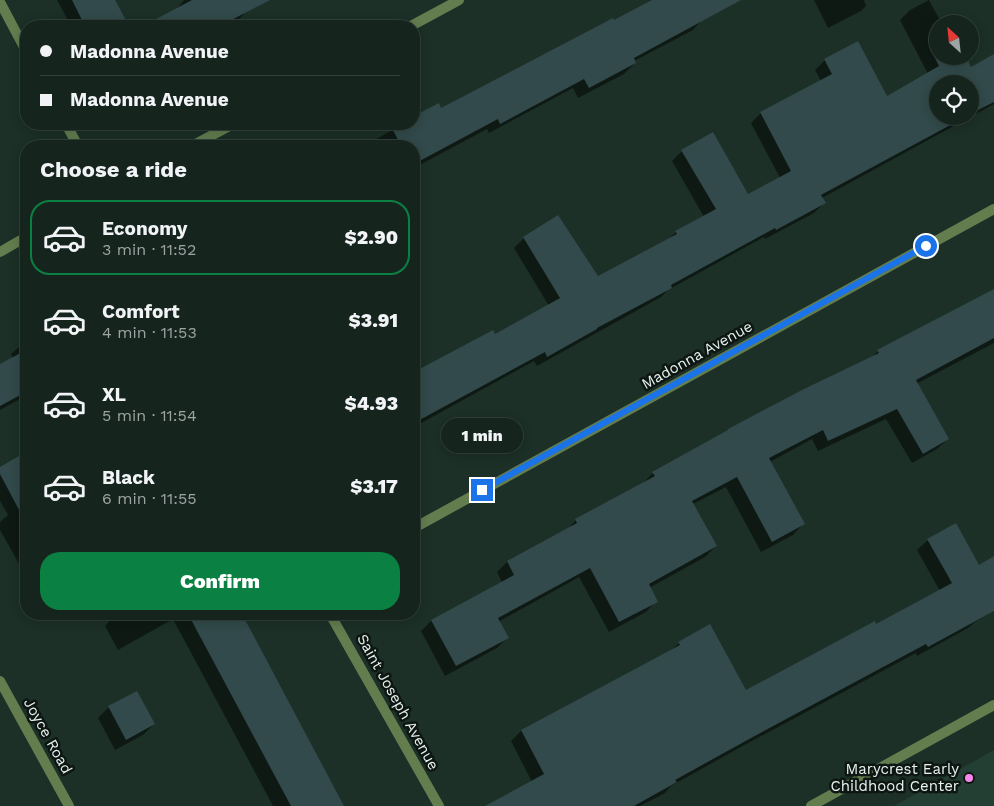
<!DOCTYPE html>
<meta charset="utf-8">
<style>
:root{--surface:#15241d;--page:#1e2c26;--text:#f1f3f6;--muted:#9da4a4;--line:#34413b;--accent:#0b8043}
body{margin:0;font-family:"Work Sans",sans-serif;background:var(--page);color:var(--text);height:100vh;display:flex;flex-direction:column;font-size:19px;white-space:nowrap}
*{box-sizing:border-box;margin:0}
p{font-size:16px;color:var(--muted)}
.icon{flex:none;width:28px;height:28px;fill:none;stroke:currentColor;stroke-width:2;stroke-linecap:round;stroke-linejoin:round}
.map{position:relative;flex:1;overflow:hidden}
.details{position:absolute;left:20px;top:140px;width:400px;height:480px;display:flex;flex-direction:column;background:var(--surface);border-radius:20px;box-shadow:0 2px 12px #0003,0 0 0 1px var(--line)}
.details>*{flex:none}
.guide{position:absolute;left:20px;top:20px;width:400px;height:110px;border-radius:20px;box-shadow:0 2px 12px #0003,0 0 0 1px var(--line);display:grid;align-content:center;height:110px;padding:0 20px;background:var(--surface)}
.needle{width:32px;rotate:333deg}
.tools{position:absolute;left:929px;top:15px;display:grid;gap:10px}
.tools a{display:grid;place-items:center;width:50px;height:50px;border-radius:50%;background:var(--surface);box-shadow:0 2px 12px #0003,0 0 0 1px var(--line);font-size:25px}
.end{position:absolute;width:22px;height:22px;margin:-11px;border:6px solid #1a73e8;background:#fff;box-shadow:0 0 0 2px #fff}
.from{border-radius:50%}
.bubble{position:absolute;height:35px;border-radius:18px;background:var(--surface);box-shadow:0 2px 12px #0003,0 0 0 1px var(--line);font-size:16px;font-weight:800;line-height:35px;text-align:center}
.guide b{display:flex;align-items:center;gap:18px;height:48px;font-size:19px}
.guide b+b{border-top:1px solid var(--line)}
.guide i{width:12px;height:12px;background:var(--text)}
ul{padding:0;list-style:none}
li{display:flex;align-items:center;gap:15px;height:75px;margin:0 10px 8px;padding:0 10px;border:2px solid transparent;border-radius:20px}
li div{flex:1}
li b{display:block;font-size:19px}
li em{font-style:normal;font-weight:800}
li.active{border-color:var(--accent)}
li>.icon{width:45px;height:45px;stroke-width:1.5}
h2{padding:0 20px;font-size:22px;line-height:60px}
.button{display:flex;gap:10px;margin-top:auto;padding:10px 20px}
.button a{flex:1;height:58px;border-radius:20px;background:var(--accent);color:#fff;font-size:20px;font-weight:800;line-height:58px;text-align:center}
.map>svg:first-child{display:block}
.built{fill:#233e33}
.shadow{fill:#0007;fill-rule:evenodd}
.building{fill:#324a4b}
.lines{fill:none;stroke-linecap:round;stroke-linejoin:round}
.minor{stroke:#637d4f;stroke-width:10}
.tertiary{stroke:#637d4f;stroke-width:10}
.route{stroke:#1a73e8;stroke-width:6}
.poi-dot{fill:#f987e9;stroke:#0d1612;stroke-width:2}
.labels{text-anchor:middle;stroke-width:5;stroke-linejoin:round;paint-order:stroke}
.street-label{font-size:15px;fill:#e6f2ed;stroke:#0d1612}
.poi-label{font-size:15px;fill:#e6f2ed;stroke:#0d1612;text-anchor:end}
</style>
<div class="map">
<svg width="994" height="806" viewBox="0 0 994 806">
<rect width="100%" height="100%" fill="#1c3027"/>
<!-- built -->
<path class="built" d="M 994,750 L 994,806 L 894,806 Z"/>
<!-- shadow -->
<g class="shadow">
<path d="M 57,0 L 114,0 L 128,26 L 71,26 Z"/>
<path d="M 184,0 L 264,0 L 246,12 L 236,22 L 227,26 L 145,26 L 176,10 Z"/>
<path d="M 655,0 L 693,0 L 703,19 L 693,30 L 634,61 L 635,63 L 624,74 L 578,98 L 573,88 L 489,133 L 487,129 L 414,168 L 414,146 L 364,146 L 403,124 L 414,124 L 414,118 L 438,105 L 441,109 Z"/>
<path d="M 814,0 L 864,0 L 866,6 L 861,11 L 828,28 Z"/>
<path d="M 929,0 L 942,24 L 938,24 L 938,56 L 971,68 L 994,56 L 994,104 L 822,198 L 824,203 L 814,213 L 765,239 L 764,237 L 668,290 L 661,297 L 537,366 L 534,361 L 414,427 L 414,374 L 492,331 L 494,335 L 549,306 L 514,248 L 524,238 L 598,278 L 669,239 L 676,232 L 704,217 L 672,161 L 682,151 L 747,195 L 780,178 L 751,123 L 761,113 L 821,81 L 815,70 L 825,60 L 886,97 L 928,74 L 900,20 L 910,10 ZM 938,84 L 970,84 L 970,116 L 938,116 Z"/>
<path d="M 994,290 L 994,343 L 916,384 L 948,439 L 937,449 L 912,463 L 886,419 L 818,451 L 812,439 L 770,462 L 803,524 L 793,535 L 761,552 L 726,487 L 693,504 L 716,546 L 705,557 L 649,588 L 656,601 L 646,612 L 609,632 L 579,577 L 498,622 L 507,638 L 497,648 L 445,676 L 421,631 L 431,621 L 502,582 L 497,572 L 507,562 L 566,531 L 576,520 L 642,484 L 653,473 L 871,358 L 878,351 Z"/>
<path d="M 26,341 L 26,410 L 20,399 L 0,410 L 0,365 L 13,358 L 11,354 Z"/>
<path d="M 26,454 L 26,576 L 0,530 L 0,522 L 8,515 L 0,501 L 0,468 Z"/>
<path d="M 928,540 L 978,566 L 994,558 L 994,611 L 975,622 L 968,628 L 917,656 L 916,653 L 739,748 L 671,786 L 665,793 L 640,806 L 500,806 L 532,782 L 511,741 L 521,731 L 670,652 L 679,643 L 746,692 L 876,626 L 940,591 L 917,550 Z"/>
<path d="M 116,614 L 240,614 L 343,806 L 273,806 L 173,619 L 118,650 L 105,626 Z"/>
<path d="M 136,692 L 154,724 L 143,735 L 115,750 L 98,718 L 109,707 Z"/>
</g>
<!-- building -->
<g class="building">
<path d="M 72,0 L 115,0 L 129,26 L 85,26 Z"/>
<path d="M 192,0 L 270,0 L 220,26 L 143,26 Z"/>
<path d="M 652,0 L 741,0 L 634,58 L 636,63 L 589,88 L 584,79 L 500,124 L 498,119 L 414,164 L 414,146 L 401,146 L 392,128 L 400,124 L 414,124 L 414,116 L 439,103 L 441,108 L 613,18 L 614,20 Z"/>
<path d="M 858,41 L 887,96 L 939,66 L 934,56 L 966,56 L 971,67 L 994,54 L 994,102 L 970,114 L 970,84 L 938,84 L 938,116 L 967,116 L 821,195 L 826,203 L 776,230 L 775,228 L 671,285 L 672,288 L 597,328 L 597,329 L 547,357 L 545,352 L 414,423 L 414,372 L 493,330 L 495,334 L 560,298 L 523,237 L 558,215 L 598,276 L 677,234 L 675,231 L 716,209 L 681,150 L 713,132 L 748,194 L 791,171 L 760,112 L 832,74 L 824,59 Z"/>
<path d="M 994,289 L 994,338 L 916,380 L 949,439 L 923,454 L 897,409 L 828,441 L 823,430 L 769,458 L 805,524 L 772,542 L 737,477 L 692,501 L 717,546 L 649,584 L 658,602 L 619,622 L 590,568 L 498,618 L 509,638 L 456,666 L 431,620 L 514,575 L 507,561 L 577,523 L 575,519 L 655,476 L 652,472 L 728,430 L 728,429 L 804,389 L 879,353 L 877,350 Z"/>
<path d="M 26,350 L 26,392 L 0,406 L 0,364 Z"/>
<path d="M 26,452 L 26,523 L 0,474 L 0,467 Z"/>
<path d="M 956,523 L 979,565 L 994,556 L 994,611 L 928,647 L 926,644 L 751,738 L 675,780 L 677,782 L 634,806 L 485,806 L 544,774 L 521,730 L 680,645 L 678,642 L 710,624 L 746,690 L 875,621 L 876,624 L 952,583 L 927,539 Z"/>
<path d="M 188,614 L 242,614 L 344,806 L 291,806 Z"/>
<path d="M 137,691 L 155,724 L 126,740 L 108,706 Z"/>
</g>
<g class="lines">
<!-- minor -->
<g class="minor">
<path d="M 0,2 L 26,51"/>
<path d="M 411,26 L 459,0"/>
<path d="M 66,124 L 78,146"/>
<path d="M 192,146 L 233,124"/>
<path d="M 0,252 L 26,237"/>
<path d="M 414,528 L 994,209"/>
<path d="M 330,614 L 439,806"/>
<path d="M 811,806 L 994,705"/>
</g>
<!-- tertiary -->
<path class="tertiary" d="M 0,681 L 69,806"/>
</g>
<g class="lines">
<!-- route -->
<path class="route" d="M 482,490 L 926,246"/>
</g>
<!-- markers -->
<circle class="poi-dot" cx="969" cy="778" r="5"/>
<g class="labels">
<!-- street labels -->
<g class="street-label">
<text transform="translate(697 355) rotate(-29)" y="5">Madonna Avenue</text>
<text transform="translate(398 702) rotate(61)" y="5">Saint Joseph Avenue</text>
<text transform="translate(48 736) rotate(61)" y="5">Joyce Road</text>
</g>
<!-- poi labels -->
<g class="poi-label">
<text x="959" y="774">Marycrest Early<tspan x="959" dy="17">Childhood Center</tspan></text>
</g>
</g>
</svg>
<div class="tools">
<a><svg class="needle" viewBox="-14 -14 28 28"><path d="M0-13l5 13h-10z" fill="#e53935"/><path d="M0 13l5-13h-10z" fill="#9da4a4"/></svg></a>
<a><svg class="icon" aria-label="locate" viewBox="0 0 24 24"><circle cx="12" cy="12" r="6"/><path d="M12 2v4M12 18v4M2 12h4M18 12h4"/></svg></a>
</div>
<i class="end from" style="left:926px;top:246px"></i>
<i class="end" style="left:482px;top:490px"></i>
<div class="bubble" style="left:441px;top:418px;width:82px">1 min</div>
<div class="guide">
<b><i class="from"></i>Madonna Avenue</b>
<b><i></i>Madonna Avenue</b>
</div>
<section class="details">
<h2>Choose a ride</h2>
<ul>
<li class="active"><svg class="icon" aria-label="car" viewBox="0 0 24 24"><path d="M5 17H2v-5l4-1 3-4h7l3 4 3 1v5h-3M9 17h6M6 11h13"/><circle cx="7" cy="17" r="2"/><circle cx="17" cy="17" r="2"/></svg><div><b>Economy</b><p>3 min · 11:52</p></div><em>$2.90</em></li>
<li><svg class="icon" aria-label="car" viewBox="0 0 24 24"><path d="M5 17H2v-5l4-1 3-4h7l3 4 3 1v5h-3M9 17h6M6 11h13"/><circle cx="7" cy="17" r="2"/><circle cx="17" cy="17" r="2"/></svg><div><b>Comfort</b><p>4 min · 11:53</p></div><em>$3.91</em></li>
<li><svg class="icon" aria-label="car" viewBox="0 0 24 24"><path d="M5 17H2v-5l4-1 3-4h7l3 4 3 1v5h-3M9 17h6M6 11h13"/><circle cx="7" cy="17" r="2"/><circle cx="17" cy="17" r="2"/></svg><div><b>XL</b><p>5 min · 11:54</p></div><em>$4.93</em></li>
<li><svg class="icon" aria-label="car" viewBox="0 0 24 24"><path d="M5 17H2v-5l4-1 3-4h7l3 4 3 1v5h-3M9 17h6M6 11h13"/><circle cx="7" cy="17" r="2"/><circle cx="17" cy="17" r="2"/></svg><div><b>Black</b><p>6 min · 11:55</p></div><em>$3.17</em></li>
</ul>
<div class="button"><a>Confirm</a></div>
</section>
</div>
